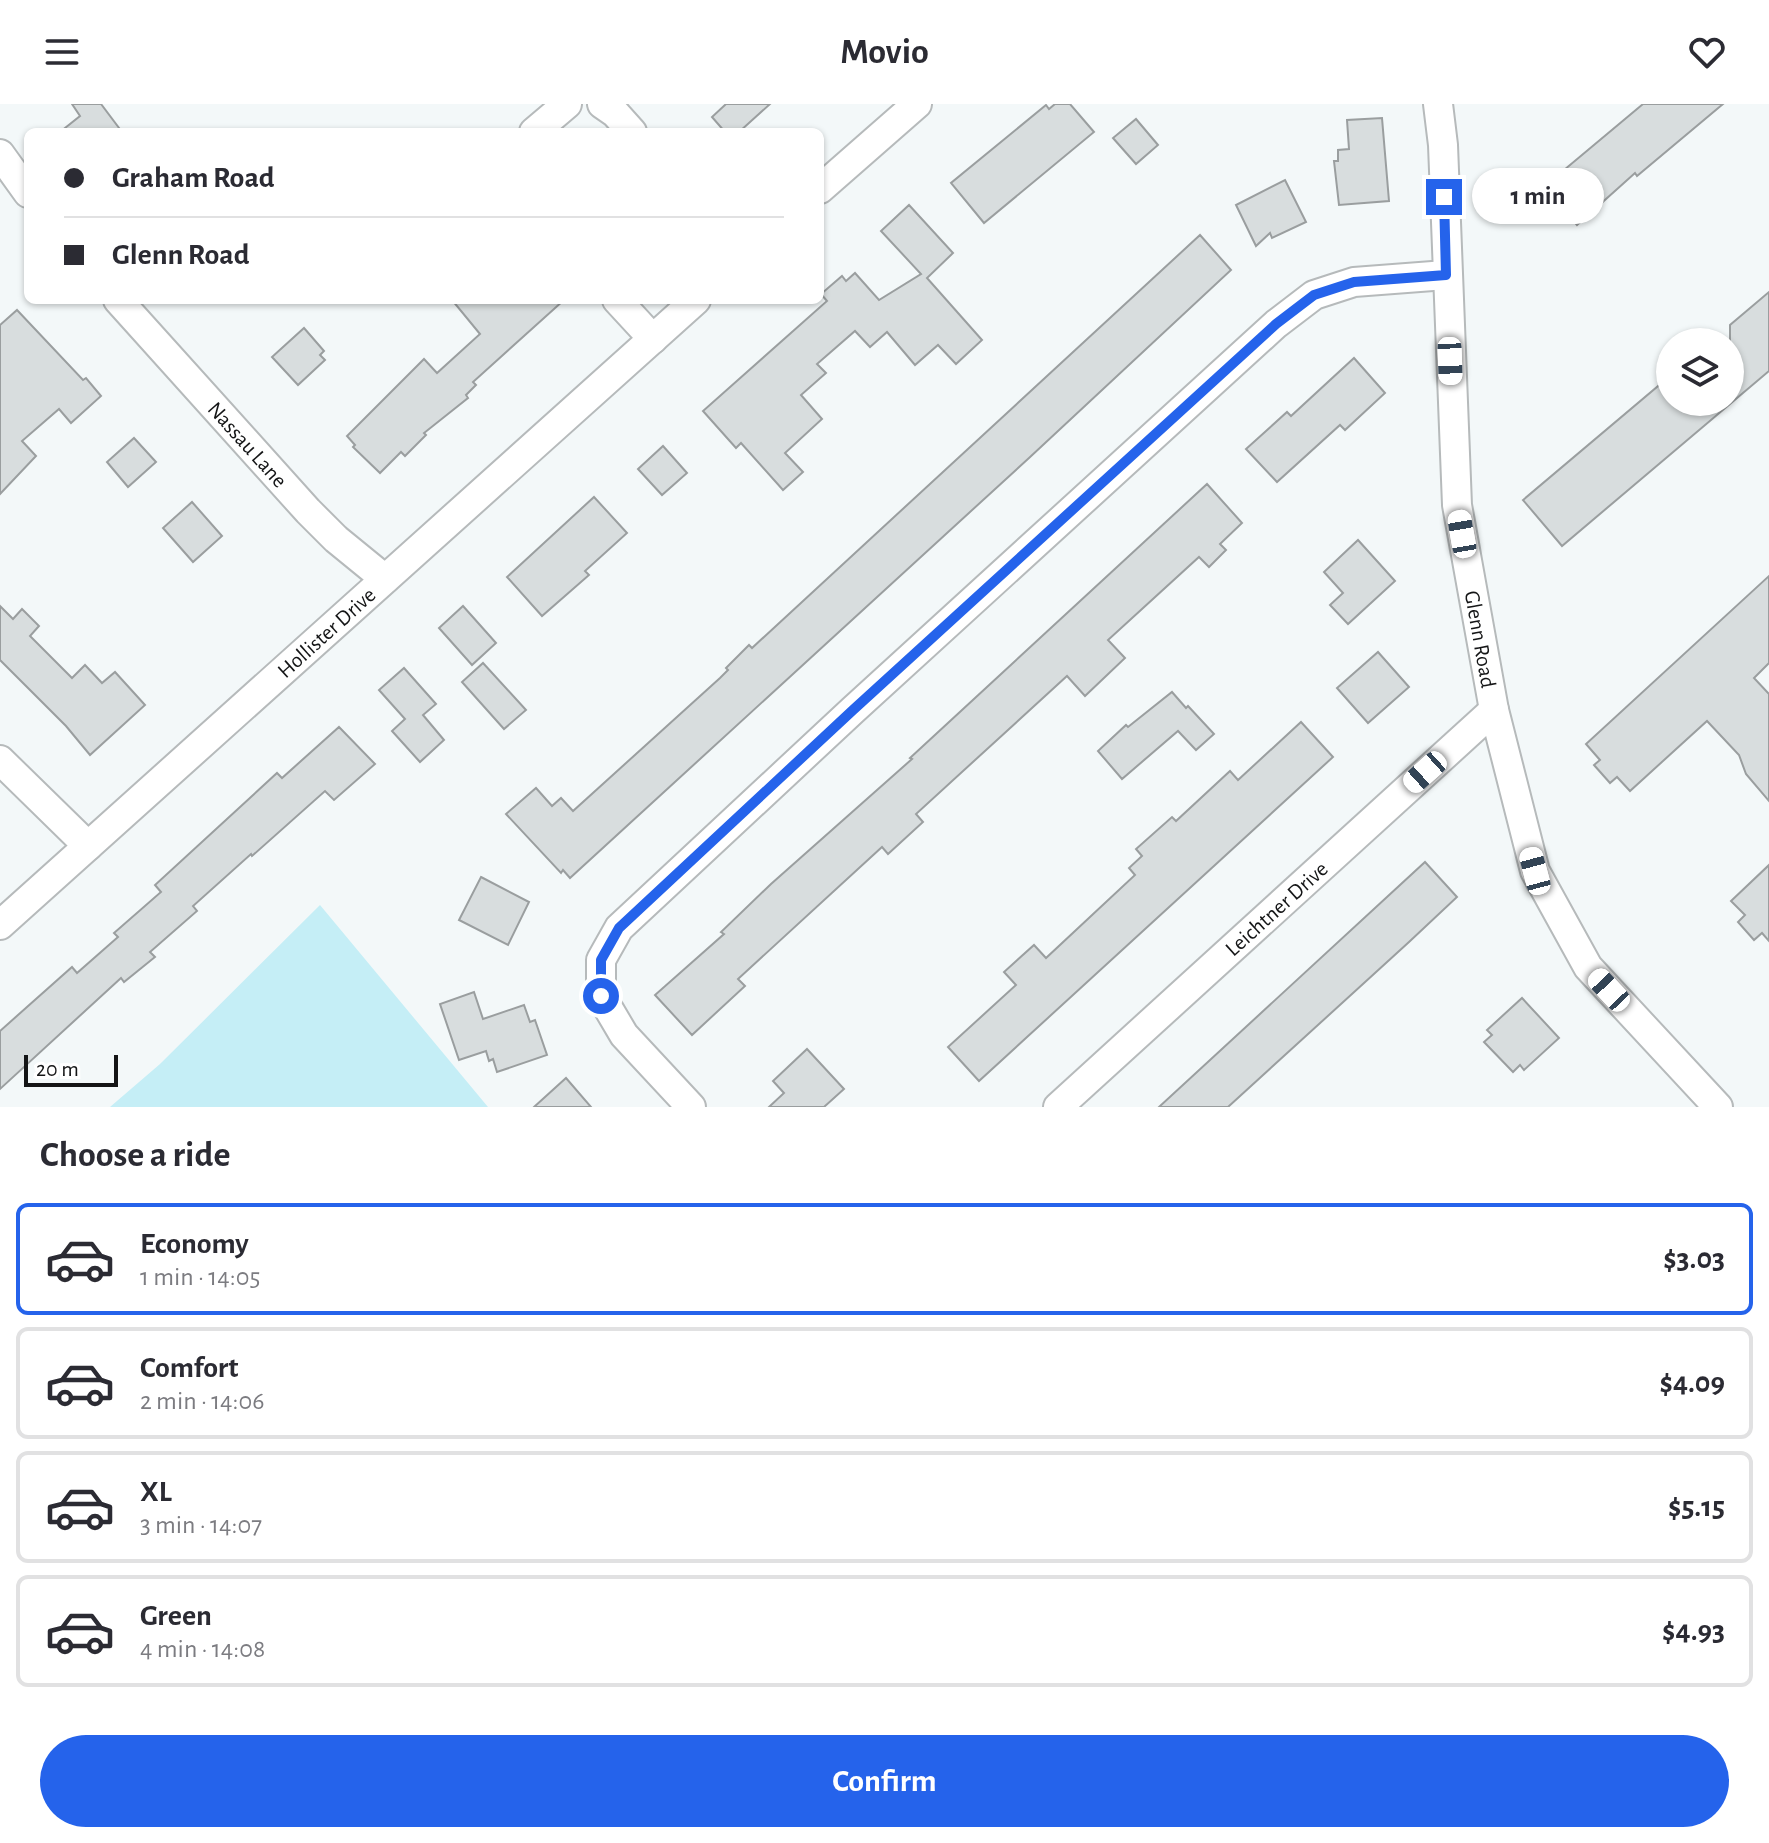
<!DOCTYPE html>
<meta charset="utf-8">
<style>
:root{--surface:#fff;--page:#f7f7f7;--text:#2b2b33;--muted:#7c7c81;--line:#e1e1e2;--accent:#2563eb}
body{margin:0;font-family:"Alegreya Sans",sans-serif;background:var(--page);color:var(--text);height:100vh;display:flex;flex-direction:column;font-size:30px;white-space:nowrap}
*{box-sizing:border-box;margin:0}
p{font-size:26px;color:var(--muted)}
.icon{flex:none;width:44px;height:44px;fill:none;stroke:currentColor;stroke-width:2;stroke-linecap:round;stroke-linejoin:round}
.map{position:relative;height:1003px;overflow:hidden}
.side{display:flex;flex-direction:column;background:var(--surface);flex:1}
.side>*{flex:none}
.guide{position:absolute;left:24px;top:24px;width:800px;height:176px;border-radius:12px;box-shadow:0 2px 6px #0004;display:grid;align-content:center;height:176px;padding:0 40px;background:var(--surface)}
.fabs{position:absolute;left:1656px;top:224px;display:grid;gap:16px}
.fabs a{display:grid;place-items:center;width:88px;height:88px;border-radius:50%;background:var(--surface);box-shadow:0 2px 6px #0004;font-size:40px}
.scale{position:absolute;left:24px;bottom:20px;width:94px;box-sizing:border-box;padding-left:8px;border:4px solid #141516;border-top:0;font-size:22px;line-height:28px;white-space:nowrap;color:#141516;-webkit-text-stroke:6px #fff;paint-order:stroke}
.end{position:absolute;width:36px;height:36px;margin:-18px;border:10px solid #2563eb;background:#fff;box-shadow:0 0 0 4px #fff}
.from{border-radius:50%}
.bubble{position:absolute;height:56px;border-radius:28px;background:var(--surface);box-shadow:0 2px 6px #0004;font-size:26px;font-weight:600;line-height:56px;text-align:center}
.car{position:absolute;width:24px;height:48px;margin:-24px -12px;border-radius:10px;box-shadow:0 0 6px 2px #0007;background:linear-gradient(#fff 24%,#345 0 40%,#fff 0 76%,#345 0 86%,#fff 0)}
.guide b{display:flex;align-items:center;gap:28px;height:76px;font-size:30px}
.guide b+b{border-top:2px solid var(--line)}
.guide i{width:20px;height:20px;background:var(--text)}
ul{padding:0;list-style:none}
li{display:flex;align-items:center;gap:24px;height:112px;margin:0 16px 12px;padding:0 24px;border:4px solid var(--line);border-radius:12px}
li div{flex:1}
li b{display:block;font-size:30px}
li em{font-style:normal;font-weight:600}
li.active{border-color:var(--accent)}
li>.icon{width:72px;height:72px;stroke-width:1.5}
h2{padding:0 40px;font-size:36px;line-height:96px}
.primary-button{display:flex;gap:16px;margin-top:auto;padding:16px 40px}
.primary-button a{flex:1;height:92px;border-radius:48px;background:var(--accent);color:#fff;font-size:32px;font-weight:600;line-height:92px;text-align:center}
header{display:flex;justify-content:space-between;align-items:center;height:104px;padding:0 40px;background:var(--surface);font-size:36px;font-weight:600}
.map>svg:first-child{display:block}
.green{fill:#c5eef6}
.building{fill:#d8ddde;stroke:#9a9e9f;stroke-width:2}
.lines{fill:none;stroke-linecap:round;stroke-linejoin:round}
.minor-casing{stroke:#b6babb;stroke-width:32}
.minor{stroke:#fff;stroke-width:28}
.route{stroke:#2563eb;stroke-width:10}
.labels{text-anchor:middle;stroke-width:7;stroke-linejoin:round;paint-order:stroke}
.street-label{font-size:22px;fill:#141516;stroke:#fff}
</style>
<header><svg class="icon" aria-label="menu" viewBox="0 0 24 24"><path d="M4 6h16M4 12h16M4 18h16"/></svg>Movio<svg class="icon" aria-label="heart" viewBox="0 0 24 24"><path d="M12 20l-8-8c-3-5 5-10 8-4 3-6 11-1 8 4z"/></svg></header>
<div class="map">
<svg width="1769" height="1003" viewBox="0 0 1769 1003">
<rect width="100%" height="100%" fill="#f3f8f9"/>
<!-- green -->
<path class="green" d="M 320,801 L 488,1003 L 110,1003 L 160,960 Z"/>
<!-- building -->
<g class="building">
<path d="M 72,0 L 101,0 L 122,28 L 60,28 L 80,12 Z"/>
<path d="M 726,0 L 770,0 L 739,28 L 725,28 L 712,13 Z"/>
<path d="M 1055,0 L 1070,0 L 1094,28 L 984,119 L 951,79 L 1046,1 L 1049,5 Z"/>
<path d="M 1643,0 L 1723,0 L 1637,72 L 1635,69 L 1577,121 L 1547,84 L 1560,73 L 1558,71 Z"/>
<path d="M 1382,14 L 1389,97 L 1339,101 L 1334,57 L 1338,57 L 1338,46 L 1349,45 L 1347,16 Z"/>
<path d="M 1136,15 L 1158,41 L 1136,60 L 1113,34 Z"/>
<path d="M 1285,76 L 1306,118 L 1272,134 L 1270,129 L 1256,142 L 1236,101 Z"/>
<path d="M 909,101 L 953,149 L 927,174 L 982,236 L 956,260 L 938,241 L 915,261 L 887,228 L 870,243 L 855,227 L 817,260 L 826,269 L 801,291 L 822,315 L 785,349 L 803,368 L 783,386 L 741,339 L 736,344 L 703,307 L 827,197 L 821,190 L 842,172 L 846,177 L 855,169 L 879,196 L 921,170 L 881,127 Z"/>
<path d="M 1200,131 L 1231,166 L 1029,354 L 570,774 L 563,766 L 561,769 L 506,710 L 536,684 L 552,702 L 561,694 L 573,707 L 720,574 L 728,566 L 726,564 L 749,541 L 752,544 Z"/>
<path d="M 1769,188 L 1769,267 L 1562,442 L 1523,396 L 1670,272 L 1670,298 L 1730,298 L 1730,221 Z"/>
<path d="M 452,196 L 564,196 L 473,278 L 476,281 L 466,291 L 468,294 L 424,329 L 426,331 L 405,352 L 401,348 L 380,369 L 353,343 L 355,341 L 347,332 L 424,255 L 437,269 L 480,230 Z"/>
<path d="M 17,206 L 83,276 L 86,274 L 101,292 L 71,319 L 59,305 L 22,337 L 36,352 L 0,390 L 0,221 Z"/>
<path d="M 304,224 L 324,247 L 320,251 L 325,256 L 298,281 L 272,253 Z"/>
<path d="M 1354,254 L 1385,289 L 1345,326 L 1340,321 L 1277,378 L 1246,345 L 1287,308 L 1291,312 Z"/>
<path d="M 134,334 L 156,358 L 128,383 L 107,358 Z"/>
<path d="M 663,342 L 687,369 L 662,391 L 638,365 Z"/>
<path d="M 1207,380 L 1242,419 L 1220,440 L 1226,446 L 1209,463 L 1199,453 L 1108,536 L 1125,554 L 1085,592 L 1067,572 L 916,710 L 923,718 L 888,750 L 882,743 L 738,875 L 745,882 L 692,931 L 655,891 L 724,830 L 721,828 L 771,780 L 912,655 L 910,654 L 923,642 Z"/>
<path d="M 594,393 L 627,429 L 585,467 L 589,471 L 542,512 L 507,473 Z"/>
<path d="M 192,398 L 222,432 L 193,458 L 163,424 Z"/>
<path d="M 1358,436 L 1395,477 L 1348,520 L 1330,501 L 1343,489 L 1324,468 Z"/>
<path d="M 1769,472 L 1769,559 L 1754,574 L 1769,590 L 1769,697 L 1746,670 L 1739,651 L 1707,617 L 1630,687 L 1617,673 L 1610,679 L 1594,661 L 1600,656 L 1586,640 Z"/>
<path d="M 0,502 L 13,515 L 22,505 L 39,522 L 30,532 L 72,574 L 85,561 L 102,579 L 115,568 L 145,601 L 90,651 L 66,622 L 0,556 Z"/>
<path d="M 463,502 L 496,539 L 472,561 L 439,524 Z"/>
<path d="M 1378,548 L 1409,583 L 1368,619 L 1337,584 Z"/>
<path d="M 483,559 L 526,606 L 504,625 L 462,578 Z"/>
<path d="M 404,564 L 436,600 L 423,611 L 444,636 L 420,658 L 392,627 L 405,615 L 379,586 Z"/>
<path d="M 1172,588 L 1186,604 L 1188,602 L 1214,630 L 1196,646 L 1178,627 L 1122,675 L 1098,647 L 1126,621 L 1128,623 Z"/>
<path d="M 1301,618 L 1333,653 L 979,977 L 948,943 L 1016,881 L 1004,868 L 1034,841 L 1046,854 L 1135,771 L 1129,764 L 1142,752 L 1136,745 L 1172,713 L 1176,717 L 1230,667 L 1238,676 Z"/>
<path d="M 339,623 L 375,660 L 334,696 L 325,687 L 252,752 L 251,750 L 193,802 L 197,807 L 150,848 L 155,853 L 124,878 L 121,874 L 0,985 L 0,927 L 72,863 L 77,869 L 118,833 L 114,829 L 161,788 L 155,781 L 277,669 L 282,674 Z"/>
<path d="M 1425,758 L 1457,793 L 1409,838 L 1228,1003 L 1159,1003 Z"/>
<path d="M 1769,761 L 1769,837 L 1762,829 L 1754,836 L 1738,818 L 1745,811 L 1731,797 Z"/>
<path d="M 481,773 L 529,798 L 508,841 L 459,816 Z"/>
<path d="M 474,888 L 483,915 L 524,901 L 530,918 L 535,916 L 547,951 L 497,968 L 493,955 L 489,957 L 486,947 L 459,956 L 440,900 Z"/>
<path d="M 1522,894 L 1559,934 L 1524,966 L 1520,961 L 1513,968 L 1484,938 L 1492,931 L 1487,926 Z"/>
<path d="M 807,945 L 844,985 L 824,1003 L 769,1003 L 784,989 L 773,977 Z"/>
<path d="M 566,974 L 591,1003 L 534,1003 Z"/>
</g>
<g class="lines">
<!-- minor casing -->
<g class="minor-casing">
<g id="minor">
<path d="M 602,0 L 615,9 L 632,28"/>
<path d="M 1438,0 L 1443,41 L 1457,401 L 1494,606 L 1535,767 L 1588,863 L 1718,1003"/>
<path d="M 534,28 L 567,0"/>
<path d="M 0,50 L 28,89"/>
<path d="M 820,85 L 917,0"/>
<path d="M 118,196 L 308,407 L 336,435 L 385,475"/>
<path d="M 617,196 L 653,235"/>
<path d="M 0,656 L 88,742"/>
<path d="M 0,821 L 696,196"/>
<path d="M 691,1003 L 624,931 L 601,892 L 601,856 L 619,824 L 853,606 L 1276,220 L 1314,191 L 1354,178 L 1446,171"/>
<path d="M 1058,1003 L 1494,606"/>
</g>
</g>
<!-- minor -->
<use href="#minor" class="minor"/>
</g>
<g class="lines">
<!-- route -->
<path class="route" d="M 601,892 L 601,856 L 619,824 L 853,606 L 1276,220 L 1314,191 L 1354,178 L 1446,171 L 1444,93"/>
</g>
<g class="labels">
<!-- street labels -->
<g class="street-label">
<text transform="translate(248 340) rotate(48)" y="8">Nassau Lane</text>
<text transform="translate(326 528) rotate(-42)" y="8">Hollister Drive</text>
<text transform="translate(1481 535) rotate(80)" y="8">Glenn Road</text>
<text transform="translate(1276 804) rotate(-42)" y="8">Leichtner Drive</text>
</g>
</g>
</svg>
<div class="fabs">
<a><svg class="icon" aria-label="layers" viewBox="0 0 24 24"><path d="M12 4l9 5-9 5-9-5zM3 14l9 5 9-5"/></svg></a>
</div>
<div class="scale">20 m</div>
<i class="end from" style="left:601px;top:892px"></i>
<i class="end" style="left:1444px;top:93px"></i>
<div class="bubble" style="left:1472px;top:64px;width:132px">1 min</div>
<i class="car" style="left:1450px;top:257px;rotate:178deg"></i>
<i class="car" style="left:1462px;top:430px;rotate:350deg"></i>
<i class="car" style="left:1425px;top:668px;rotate:228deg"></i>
<i class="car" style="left:1535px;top:767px;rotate:345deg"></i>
<i class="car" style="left:1609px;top:886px;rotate:317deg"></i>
<div class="guide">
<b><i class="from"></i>Graham Road</b>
<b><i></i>Glenn Road</b>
</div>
</div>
<section class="side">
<h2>Choose a ride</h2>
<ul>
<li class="active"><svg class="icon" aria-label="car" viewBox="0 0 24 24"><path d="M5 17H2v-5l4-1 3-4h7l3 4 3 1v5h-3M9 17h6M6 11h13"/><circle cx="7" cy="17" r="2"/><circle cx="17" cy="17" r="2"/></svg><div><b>Economy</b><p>1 min · 14:05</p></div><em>$3.03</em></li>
<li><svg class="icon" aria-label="car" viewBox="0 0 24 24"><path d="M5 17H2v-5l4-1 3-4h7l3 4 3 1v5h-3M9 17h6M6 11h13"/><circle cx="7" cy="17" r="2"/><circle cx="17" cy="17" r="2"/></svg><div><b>Comfort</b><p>2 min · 14:06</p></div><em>$4.09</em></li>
<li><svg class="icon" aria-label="car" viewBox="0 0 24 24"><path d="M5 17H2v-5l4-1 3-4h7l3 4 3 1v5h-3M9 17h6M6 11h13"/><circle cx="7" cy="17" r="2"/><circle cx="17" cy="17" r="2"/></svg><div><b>XL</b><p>3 min · 14:07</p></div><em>$5.15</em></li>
<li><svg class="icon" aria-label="car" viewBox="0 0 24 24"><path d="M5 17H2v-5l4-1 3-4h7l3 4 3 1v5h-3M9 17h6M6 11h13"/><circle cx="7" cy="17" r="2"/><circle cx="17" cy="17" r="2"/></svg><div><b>Green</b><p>4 min · 14:08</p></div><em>$4.93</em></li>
</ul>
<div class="primary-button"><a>Confirm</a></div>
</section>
